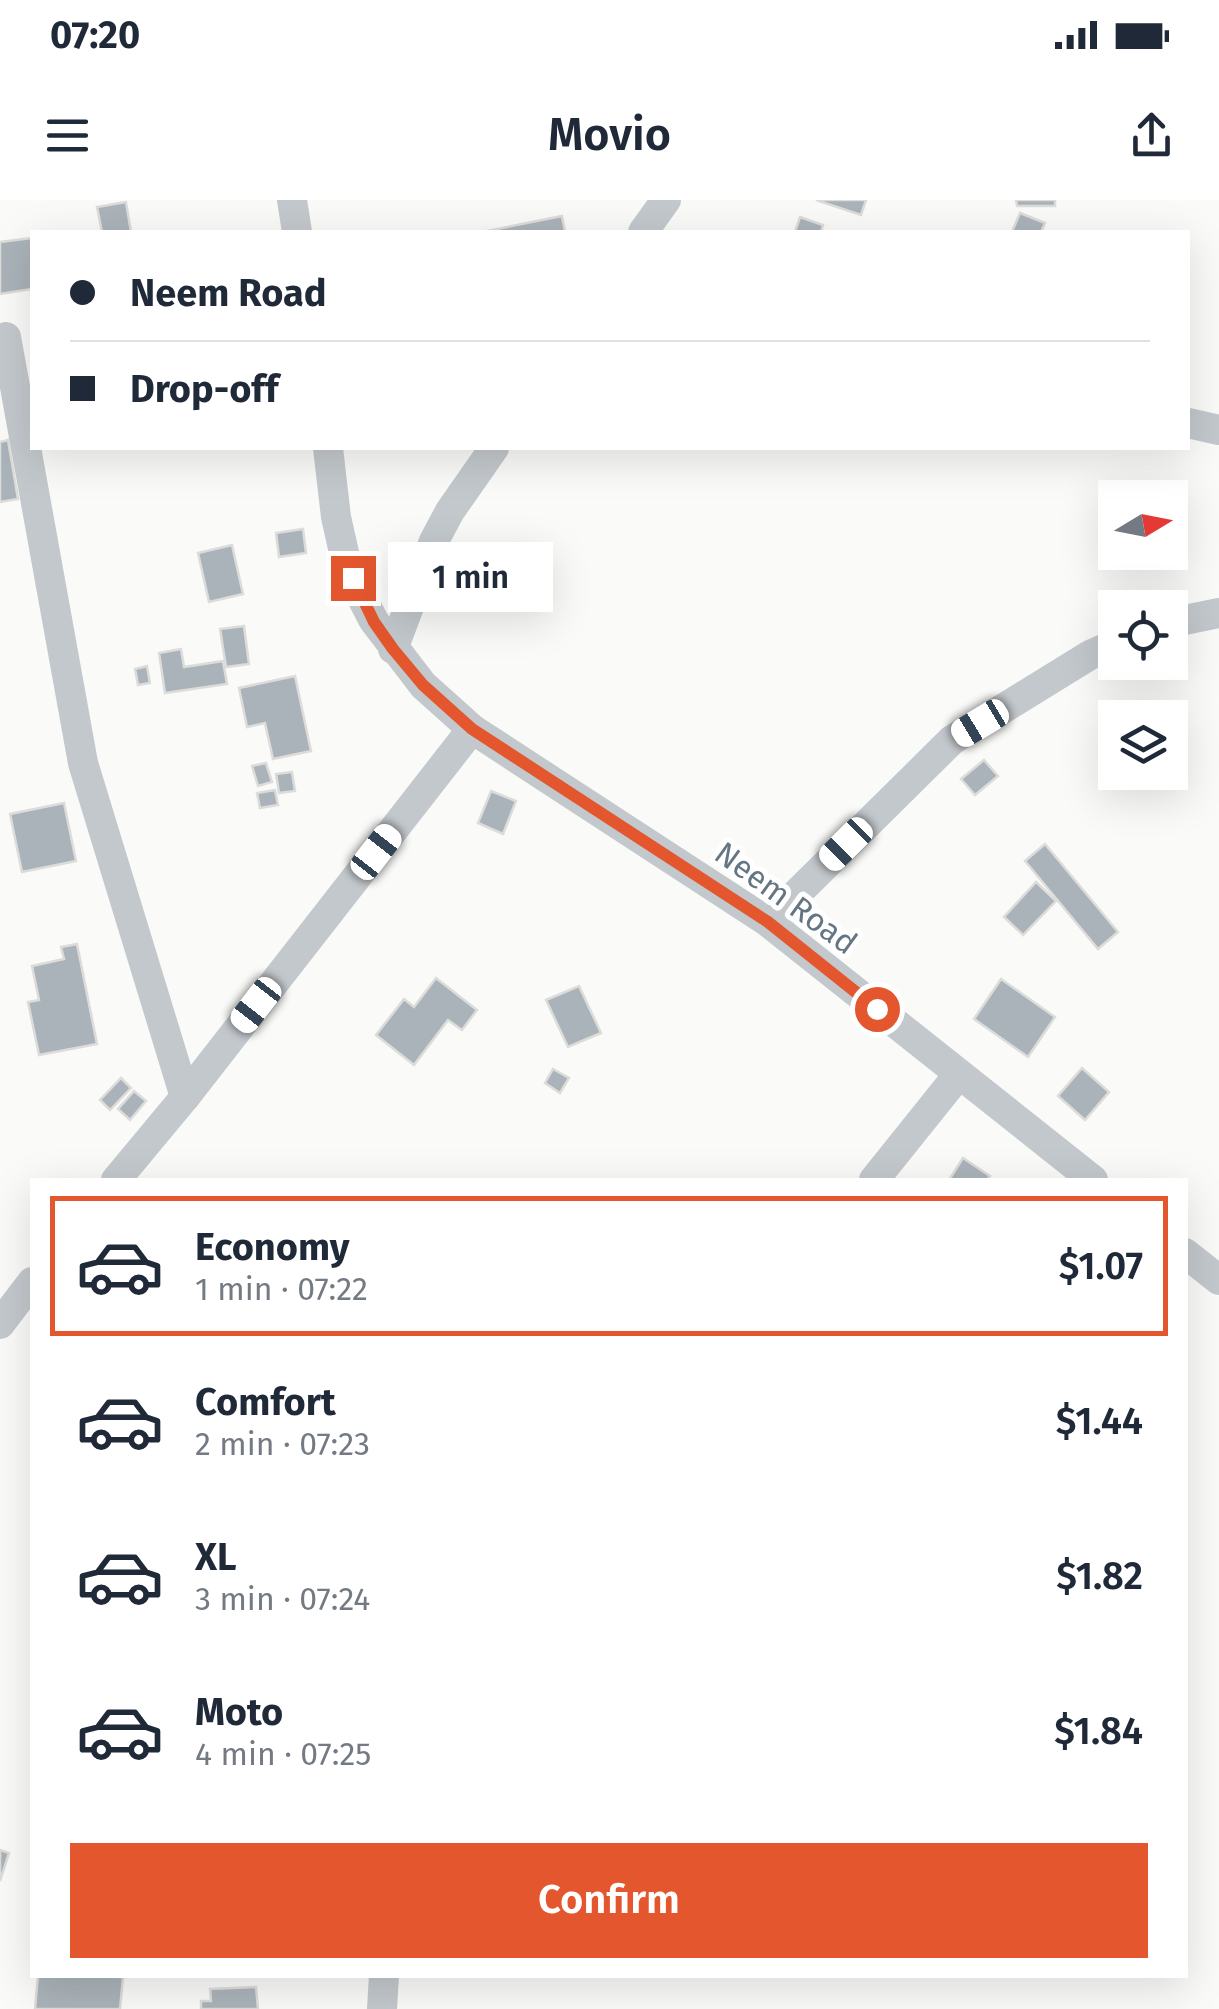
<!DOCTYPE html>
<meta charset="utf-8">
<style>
:root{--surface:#fff;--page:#f2f2f3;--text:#1f2937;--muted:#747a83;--line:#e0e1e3;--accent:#e4572e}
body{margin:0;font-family:"Fira Sans",sans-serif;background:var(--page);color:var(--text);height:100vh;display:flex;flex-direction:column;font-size:38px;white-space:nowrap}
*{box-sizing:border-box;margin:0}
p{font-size:32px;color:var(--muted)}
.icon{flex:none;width:55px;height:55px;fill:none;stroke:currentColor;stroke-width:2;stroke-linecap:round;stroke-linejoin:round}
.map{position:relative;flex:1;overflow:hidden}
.details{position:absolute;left:30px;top:978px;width:1158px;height:800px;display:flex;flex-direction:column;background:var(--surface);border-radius:0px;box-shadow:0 10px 40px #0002}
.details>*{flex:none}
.hud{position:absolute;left:30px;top:30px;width:1160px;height:220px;border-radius:0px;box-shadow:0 10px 40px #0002;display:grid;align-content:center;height:220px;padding:0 40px;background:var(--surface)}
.needle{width:65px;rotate:80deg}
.buttons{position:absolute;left:1098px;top:280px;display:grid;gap:20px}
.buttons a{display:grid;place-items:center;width:90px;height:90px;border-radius:0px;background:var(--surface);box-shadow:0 10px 40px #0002;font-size:50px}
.end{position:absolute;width:45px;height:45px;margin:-22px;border:12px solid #e4572e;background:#fff;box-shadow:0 0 0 5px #fff}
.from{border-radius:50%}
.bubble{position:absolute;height:70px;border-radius:0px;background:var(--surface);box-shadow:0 10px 40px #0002;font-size:32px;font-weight:600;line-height:70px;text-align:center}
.car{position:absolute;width:30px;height:60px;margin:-30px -15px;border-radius:12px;box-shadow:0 0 8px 2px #0007;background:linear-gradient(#fff 24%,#345 0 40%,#fff 0 76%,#345 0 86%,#fff 0)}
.hud b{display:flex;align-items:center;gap:35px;height:95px;font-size:38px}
.hud b+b{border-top:2px solid var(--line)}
.hud i{width:25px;height:25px;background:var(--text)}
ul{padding:18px 0 0;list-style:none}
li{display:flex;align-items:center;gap:30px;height:140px;margin:0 20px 15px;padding:0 20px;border:5px solid transparent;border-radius:0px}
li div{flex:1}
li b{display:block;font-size:38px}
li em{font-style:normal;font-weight:600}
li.on{border-color:var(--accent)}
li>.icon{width:90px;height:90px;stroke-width:1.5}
.cta{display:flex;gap:20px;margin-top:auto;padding:20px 40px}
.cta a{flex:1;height:115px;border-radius:0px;background:var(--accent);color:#fff;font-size:40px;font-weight:600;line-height:115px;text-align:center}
.status{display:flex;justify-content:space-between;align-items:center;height:70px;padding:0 50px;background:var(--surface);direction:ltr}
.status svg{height:28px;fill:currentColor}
header{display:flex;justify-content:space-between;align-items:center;height:130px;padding:0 40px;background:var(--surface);font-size:45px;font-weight:600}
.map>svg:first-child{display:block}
.building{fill:#aab3b9;stroke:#dcdcda;stroke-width:2.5}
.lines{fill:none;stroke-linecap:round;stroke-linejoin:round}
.minor{stroke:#c3c8cc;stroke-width:30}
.route{stroke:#e4572e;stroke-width:12}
.labels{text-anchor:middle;stroke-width:10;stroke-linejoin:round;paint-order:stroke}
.street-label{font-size:32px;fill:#657683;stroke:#fff}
</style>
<div class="status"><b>07:20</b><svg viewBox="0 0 49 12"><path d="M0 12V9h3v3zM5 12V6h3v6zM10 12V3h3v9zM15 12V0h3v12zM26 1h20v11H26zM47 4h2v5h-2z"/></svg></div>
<header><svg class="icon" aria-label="menu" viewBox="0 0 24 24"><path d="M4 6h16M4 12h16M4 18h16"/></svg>Movio<svg class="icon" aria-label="share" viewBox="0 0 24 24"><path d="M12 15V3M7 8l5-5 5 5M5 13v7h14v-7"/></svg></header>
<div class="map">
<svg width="1219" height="1809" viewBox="0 0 1219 1809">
<rect width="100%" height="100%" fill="#fafaf8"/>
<!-- building -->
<g class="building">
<path d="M 816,0 L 866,0 L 861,15 Z"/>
<path d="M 1016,0 L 1055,0 L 1055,6 L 1017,6 Z"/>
<path d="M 126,2 L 131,32 L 102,32 L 97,7 Z"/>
<path d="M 1020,13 L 1045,23 L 1041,32 L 1012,32 Z"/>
<path d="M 562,16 L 565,32 L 482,32 Z"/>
<path d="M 800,17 L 823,25 L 821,32 L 795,32 Z"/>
<path d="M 32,38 L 32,89 L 0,94 L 0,42 Z"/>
<path d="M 8,240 L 18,299 L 0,302 L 0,242 Z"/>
<path d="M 303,329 L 306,353 L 279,357 L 276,333 Z"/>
<path d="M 232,345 L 243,394 L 209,402 L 198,353 Z"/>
<path d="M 244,426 L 249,464 L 226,467 L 220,429 Z"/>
<path d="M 181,449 L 184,467 L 223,461 L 227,484 L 165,493 L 159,453 Z"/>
<path d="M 147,466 L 150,483 L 138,485 L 135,469 Z"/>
<path d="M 295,476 L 311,551 L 273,559 L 265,523 L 247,527 L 239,488 Z"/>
<path d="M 984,560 L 998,576 L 975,595 L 961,579 Z"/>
<path d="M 266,563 L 272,582 L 258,586 L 252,566 Z"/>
<path d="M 292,572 L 295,591 L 279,593 L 276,574 Z"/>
<path d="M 275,590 L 278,605 L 260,608 L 257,593 Z"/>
<path d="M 491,591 L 516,601 L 503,634 L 478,623 Z"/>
<path d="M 64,603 L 76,661 L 22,672 L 10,614 Z"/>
<path d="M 1045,644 L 1118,732 L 1098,749 L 1025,661 Z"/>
<path d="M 1036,682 L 1056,701 L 1023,735 L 1004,717 Z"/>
<path d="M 77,744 L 97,844 L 39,855 L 28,802 L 39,800 L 32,766 L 64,759 L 61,747 Z"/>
<path d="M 436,778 L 477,810 L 462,830 L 448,820 L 414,865 L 376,835 L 404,799 L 414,807 Z"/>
<path d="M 1001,779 L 1055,817 L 1028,857 L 974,819 Z"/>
<path d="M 579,786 L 601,833 L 568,847 L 546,800 Z"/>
<path d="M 1082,868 L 1109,892 L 1085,920 L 1058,896 Z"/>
<path d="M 553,869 L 569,878 L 560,893 L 545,883 Z"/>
<path d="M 121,878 L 131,888 L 110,910 L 100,900 Z"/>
<path d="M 134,891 L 146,901 L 130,920 L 118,909 Z"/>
<path d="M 963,958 L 990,976 L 987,980 L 949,980 Z"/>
<path d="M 0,1650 L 9,1653 L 0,1681 Z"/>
<path d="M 38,1775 L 123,1777 L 120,1809 L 35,1809 Z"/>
<path d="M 256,1787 L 258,1809 L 201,1809 L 201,1801 L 211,1801 L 210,1789 Z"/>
</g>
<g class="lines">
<!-- minor -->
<g class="minor">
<path d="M 292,0 L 297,32"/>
<path d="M 643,32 L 666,0"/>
<path d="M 6,137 L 83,563 L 185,897"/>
<path d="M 1188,223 L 1219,230"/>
<path d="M 328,248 L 336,317 L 345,357 L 362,398 L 374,421 L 423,485 L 472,529 L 768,722 L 1093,980"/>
<path d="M 1170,423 L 1219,413"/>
<path d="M 393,449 L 434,341 L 450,311 L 494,248"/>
<path d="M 768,722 L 952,540 L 1090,455 L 1115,444"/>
<path d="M 116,980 L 185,897 L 472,529"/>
<path d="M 874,980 L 959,874"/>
<path d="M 1185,1053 L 1219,1080"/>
<path d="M 0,1124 L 32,1082"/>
<path d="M 382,1809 L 384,1775"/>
</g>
</g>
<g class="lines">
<!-- route -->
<path class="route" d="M 353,378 L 374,422 L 393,449 L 423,485 L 472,529 L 768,722 L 877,809"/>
</g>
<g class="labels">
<!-- street labels -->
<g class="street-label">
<text transform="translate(786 698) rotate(36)" y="11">Neem Road</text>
</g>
</g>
</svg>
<div class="buttons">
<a><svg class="needle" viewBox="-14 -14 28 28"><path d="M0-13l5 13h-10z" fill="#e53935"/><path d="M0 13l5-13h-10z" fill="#747a83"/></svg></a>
<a><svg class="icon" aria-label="locate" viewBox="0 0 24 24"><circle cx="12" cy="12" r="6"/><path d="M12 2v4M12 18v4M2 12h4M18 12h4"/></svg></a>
<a><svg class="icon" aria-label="layers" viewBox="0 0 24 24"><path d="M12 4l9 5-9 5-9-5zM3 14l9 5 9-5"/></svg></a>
</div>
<i class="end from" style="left:877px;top:809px"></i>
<i class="end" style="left:353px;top:378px"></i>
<div class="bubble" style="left:388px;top:342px;width:165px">1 min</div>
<i class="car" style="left:980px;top:523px;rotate:239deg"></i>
<i class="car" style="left:846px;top:644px;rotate:225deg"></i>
<i class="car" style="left:376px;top:652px;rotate:38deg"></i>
<i class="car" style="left:256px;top:805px;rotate:218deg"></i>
<div class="hud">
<b><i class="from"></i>Neem Road</b>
<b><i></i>Drop-off</b>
</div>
<section class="details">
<ul>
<li class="on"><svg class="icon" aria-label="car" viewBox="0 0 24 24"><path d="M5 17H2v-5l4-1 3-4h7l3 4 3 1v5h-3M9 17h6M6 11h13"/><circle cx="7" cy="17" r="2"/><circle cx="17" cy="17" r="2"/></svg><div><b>Economy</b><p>1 min · 07:22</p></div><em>$1.07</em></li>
<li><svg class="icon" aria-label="car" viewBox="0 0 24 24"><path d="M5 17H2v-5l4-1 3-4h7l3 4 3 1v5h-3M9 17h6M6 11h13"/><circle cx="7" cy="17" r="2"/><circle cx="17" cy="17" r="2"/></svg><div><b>Comfort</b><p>2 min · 07:23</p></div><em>$1.44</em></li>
<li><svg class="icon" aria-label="car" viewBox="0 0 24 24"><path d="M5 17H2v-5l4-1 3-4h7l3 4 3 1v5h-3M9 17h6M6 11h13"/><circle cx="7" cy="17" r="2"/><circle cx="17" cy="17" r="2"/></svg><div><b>XL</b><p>3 min · 07:24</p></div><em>$1.82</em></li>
<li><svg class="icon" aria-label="car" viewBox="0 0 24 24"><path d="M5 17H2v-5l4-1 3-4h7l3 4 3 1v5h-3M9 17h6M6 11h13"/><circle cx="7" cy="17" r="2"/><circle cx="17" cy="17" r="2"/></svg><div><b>Moto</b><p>4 min · 07:25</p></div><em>$1.84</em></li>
</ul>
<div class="cta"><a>Confirm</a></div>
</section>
</div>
